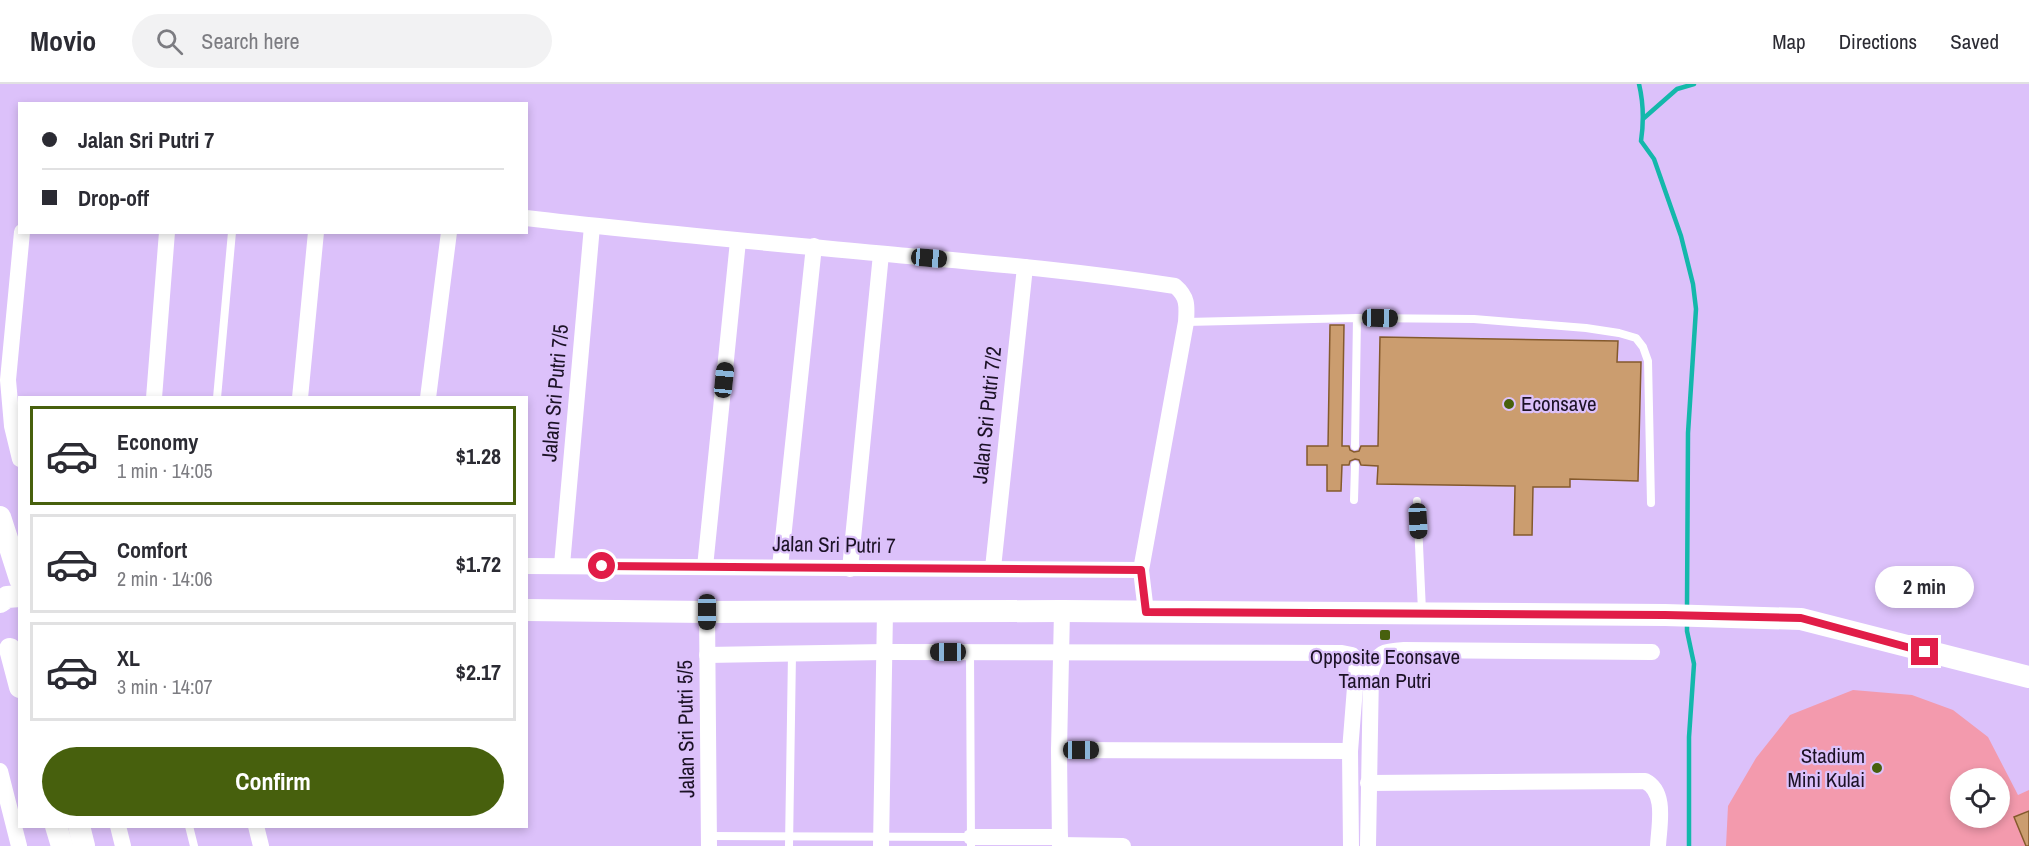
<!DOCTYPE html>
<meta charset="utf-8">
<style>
:root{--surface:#fff;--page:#f2f2f3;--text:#2b2b33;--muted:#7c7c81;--line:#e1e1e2;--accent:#47600d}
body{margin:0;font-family:"Archivo Narrow",sans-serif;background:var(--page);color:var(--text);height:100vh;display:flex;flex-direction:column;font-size:22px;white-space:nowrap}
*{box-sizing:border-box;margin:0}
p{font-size:20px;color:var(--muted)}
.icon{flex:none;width:33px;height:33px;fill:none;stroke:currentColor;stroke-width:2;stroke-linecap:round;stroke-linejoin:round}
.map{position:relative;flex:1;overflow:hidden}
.sheet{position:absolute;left:18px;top:312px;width:510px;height:432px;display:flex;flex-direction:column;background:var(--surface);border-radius:0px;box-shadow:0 3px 9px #0003}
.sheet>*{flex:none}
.banner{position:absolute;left:18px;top:18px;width:510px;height:132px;border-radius:0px;box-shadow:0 3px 9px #0003;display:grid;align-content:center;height:132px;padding:0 24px;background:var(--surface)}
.buttons{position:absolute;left:1950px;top:684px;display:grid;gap:12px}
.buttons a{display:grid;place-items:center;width:60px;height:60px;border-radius:50%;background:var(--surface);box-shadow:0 3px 9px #0003;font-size:30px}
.end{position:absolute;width:27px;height:27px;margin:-14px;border:8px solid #e11d48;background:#fff;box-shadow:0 0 0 3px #fff}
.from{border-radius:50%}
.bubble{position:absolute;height:42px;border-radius:21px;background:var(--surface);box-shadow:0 3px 9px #0003;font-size:20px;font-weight:700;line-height:42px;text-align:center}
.car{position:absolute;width:18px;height:36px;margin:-18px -9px;border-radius:8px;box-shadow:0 0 4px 2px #0007;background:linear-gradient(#222 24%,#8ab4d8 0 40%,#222 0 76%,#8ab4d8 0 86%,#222 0)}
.banner b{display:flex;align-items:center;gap:21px;height:57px;font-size:22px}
.banner b+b{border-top:2px solid var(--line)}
.banner i{width:15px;height:15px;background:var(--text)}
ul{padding:10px 0 0;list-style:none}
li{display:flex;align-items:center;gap:18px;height:99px;margin:0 12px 9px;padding:0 12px;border:3px solid var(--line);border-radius:0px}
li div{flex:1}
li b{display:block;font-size:22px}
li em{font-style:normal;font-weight:700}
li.selected{border-color:var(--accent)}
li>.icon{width:54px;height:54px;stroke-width:1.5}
.cta{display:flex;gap:12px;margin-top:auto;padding:12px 24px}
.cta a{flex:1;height:69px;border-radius:36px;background:var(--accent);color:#fff;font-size:24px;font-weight:700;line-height:69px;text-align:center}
header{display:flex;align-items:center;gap:36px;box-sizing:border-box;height:84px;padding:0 30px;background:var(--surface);border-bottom:2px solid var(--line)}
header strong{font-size:28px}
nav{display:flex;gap:33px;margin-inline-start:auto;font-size:21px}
.search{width:420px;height:54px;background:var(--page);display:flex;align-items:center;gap:15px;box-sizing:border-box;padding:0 21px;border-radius:33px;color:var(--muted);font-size:22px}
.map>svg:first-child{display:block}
.green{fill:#f39aad;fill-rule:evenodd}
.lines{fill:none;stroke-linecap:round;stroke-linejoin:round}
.stream{stroke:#14b8ab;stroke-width:4.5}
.building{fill:#cb9d6f;stroke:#845a2d;stroke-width:1.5}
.lane{stroke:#fff;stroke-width:8}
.street{stroke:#fff;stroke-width:16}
.secondary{stroke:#fff;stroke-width:22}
.route{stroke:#e11d48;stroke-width:8}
.poi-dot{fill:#47600d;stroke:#dcc1fa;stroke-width:2}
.labels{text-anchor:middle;stroke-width:4.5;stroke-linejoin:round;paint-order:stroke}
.street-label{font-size:21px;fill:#1c1226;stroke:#dcc1fa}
.poi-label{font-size:21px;fill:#1c1226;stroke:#dcc1fa;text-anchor:start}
</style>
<header>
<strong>Movio</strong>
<div class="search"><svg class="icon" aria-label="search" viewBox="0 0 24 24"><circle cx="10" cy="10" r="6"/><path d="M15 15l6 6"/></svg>Search here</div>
<nav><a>Map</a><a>Directions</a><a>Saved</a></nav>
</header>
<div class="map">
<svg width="2029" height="762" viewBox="0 0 2029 762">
<rect width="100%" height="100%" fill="#dcc1fa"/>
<!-- green -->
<path class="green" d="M 1853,606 L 1912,611 L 1953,626 L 1988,653 L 2018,711 L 2029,706 L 2029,762 L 1726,762 L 1728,722 L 1756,674 L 1790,631 ZM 1960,694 L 2000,694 L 2000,734 L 1960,734 Z"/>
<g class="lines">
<!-- stream -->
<g class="stream">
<path d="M 1639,0 C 1644,21 1644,37 1641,57 L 1654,75 L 1681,152 L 1693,200 L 1696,225 L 1688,349 L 1687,525"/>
<path d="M 1644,34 L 1677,5 L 1694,0"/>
<path d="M 1687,537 L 1687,547 L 1694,580 L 1689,653 L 1689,762"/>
</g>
</g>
<!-- building -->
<g class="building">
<path d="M 1330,241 L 1344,241 L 1342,362 L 1349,362 L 1350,366 L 1354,368 L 1359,367 L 1361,362 L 1378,362 L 1380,253 L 1618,257 L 1617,278 L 1641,278 L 1638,397 L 1570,395 L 1570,403 L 1533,403 L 1532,451 L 1514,451 L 1515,402 L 1377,400 L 1378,382 L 1361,381 L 1359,376 L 1355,375 L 1350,377 L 1349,381 L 1342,381 L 1341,407 L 1327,407 L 1327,381 L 1307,381 L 1307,362 L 1328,362 Z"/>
<path d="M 2029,727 L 2029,762 L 2026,762 L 2014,733 Z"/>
</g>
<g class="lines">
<!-- lane -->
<g class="lane">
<path d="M 1186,238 L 1357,234 L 1474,235 L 1586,244 L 1619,249 L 1636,254 L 1643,263 L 1648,277 L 1651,419"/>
<path d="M 217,314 L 232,148"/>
<path d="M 1355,362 L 1357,234"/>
<path d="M 1354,416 L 1355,381"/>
<path d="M 1417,417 L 1422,527"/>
<path d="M 970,568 L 971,762"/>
<path d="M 189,742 L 194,762"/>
<path d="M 709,752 L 971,753"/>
<path d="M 789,762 L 792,570"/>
</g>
<!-- street -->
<g class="street">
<path d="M 526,134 C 653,149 780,160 908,172 C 997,180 1086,188 1175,202 C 1188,213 1187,222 1186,238 L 1141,486 L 1146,528"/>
<path d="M 154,314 L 167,148"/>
<path d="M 300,314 L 316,148"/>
<path d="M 428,314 L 449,148"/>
<path d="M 20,375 L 12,342 L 8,296 L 22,148"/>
<path d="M 562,481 L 592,142"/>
<path d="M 526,482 L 1141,486"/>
<path d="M 705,483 L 738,157"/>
<path d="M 780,483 L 814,162"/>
<path d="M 993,484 L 1025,183"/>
<path d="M 850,485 L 881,170"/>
<path d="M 707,528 L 709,762"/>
<path d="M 707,571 L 885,568 L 1342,569 L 1352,571 L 1357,578 L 1350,667 L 1351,762"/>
<path d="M 1059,666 L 1350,667"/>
<path d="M 0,687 L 19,762"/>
<path d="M 1368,699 L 1645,697 C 1667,708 1659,741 1658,762"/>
<path d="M 118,742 L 123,762"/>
<path d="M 256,742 L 261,762"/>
<path d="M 971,753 L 1060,753"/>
<path d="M 1060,761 L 1123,762"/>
<path d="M 881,762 L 885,528"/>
<path d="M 1060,762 L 1059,666 L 1062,527"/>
<path d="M 1368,762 L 1371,588 C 1377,568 1384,567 1404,566 L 1652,568"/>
</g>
<!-- secondary -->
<g class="secondary">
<path d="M 0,433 L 20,495"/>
<path d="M 0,518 L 7,513 L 20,512"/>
<path d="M 526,526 L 707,528 L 1062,527 L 1665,531 L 1801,535 L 2029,593"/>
<path d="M 10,565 L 20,603"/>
<path d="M 56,742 L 62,762"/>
<path d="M 79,742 L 84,762"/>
</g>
</g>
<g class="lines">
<!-- route -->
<path class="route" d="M 602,482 L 1141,486 L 1146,528 L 1665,531 L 1801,534 L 1925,568"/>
</g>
<!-- markers -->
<g class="poi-dot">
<circle cx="1509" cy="320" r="6"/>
<rect x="1379" y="545" width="12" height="12" rx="3"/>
<circle cx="1877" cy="684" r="6"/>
</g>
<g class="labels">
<!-- street labels -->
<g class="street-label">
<text transform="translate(555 309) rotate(-85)" y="7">Jalan Sri Putri 7/5</text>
<text transform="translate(987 331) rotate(-84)" y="7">Jalan Sri Putri 7/2</text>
<text transform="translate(834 461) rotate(1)" y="7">Jalan Sri Putri 7</text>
<text transform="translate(686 645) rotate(-91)" y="7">Jalan Sri Putri 5/5</text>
</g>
<!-- poi labels -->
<g class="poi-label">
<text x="1521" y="327">Econsave</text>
<text x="1385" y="580" text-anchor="middle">Opposite Econsave<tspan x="1385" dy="24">Taman Putri</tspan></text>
<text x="1865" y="679" text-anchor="end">Stadium<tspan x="1865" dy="24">Mini Kulai</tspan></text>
</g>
</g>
</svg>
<div class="buttons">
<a><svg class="icon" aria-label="locate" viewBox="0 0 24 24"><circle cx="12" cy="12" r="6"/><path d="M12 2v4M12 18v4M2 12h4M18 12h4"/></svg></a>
</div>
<i class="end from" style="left:602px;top:482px"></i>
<i class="end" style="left:1925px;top:568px"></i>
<div class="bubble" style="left:1875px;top:482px;width:99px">2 min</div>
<i class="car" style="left:929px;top:174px;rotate:95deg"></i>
<i class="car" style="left:1380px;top:234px;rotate:91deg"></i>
<i class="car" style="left:724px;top:296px;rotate:6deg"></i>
<i class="car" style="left:1418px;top:437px;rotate:177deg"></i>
<i class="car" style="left:707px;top:528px;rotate:180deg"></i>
<i class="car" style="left:948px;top:568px;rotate:270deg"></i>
<i class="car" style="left:1081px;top:666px;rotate:90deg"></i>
<div class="banner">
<b><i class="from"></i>Jalan Sri Putri 7</b>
<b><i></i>Drop-off</b>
</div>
<section class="sheet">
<ul>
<li class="selected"><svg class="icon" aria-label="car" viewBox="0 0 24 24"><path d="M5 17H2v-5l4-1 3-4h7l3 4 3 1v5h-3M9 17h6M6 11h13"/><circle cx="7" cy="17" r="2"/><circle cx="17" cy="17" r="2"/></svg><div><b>Economy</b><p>1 min · 14:05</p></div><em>$1.28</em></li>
<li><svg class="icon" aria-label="car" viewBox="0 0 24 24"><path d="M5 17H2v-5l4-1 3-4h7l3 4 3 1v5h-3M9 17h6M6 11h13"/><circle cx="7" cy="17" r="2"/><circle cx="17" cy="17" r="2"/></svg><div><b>Comfort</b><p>2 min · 14:06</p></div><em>$1.72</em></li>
<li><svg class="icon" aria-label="car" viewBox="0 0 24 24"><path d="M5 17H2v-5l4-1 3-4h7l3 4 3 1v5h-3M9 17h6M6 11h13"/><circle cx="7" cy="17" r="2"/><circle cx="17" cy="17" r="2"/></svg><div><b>XL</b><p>3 min · 14:07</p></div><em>$2.17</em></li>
</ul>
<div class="cta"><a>Confirm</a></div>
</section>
</div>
